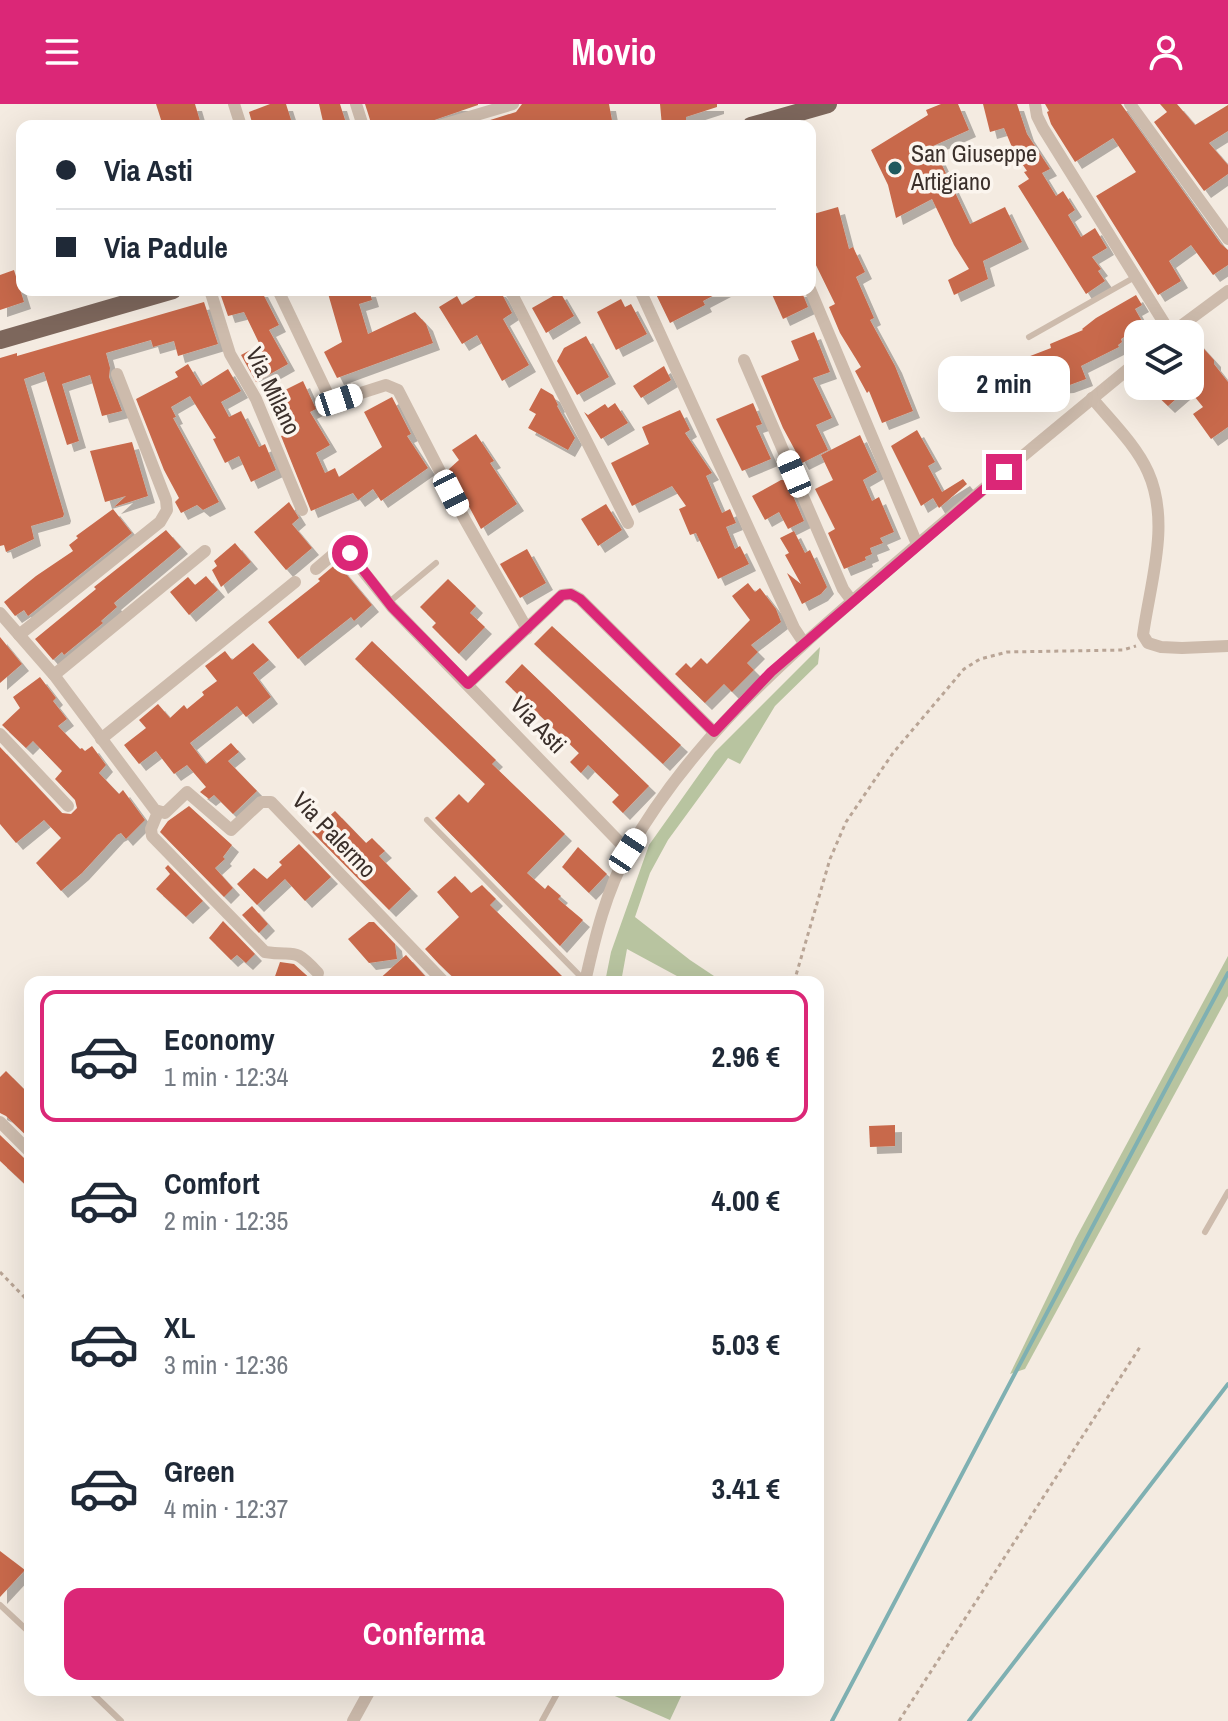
<!DOCTYPE html>
<html lang="it">
<meta charset="utf-8">
<style>
:root{--surface:#fff;--page:#f2f2f3;--text:#1f2937;--muted:#747a83;--line:#e0e1e3;--accent:#db2777}
body{margin:0;font-family:"Archivo Narrow",sans-serif;background:var(--page);color:var(--text);height:100vh;display:flex;flex-direction:column;font-size:30px;white-space:nowrap}
*{box-sizing:border-box;margin:0}
p{font-size:26px;color:var(--muted)}
.icon{flex:none;width:44px;height:44px;fill:none;stroke:currentColor;stroke-width:2;stroke-linecap:round;stroke-linejoin:round}
.map{position:relative;flex:1;overflow:hidden}
.panel{position:absolute;left:24px;top:872px;width:800px;height:720px;display:flex;flex-direction:column;background:var(--surface);border-radius:16px;box-shadow:0 8px 32px #0002}
.panel>*{flex:none}
.guide{position:absolute;left:16px;top:16px;width:800px;height:176px;border-radius:16px;box-shadow:0 8px 32px #0002;display:grid;align-content:center;height:176px;padding:0 40px;background:var(--surface)}
.controls{position:absolute;left:1124px;top:216px;display:grid;gap:16px}
.controls a{display:grid;place-items:center;width:80px;height:80px;border-radius:16px;background:var(--surface);box-shadow:0 8px 32px #0002;font-size:40px}
.end{position:absolute;width:36px;height:36px;margin:-18px;border:10px solid #db2777;background:#fff;box-shadow:0 0 0 4px #fff}
.from{border-radius:50%}
.bubble{position:absolute;height:56px;border-radius:16px;background:var(--surface);box-shadow:0 8px 32px #0002;font-size:26px;font-weight:700;line-height:56px;text-align:center}
.car{position:absolute;width:24px;height:48px;margin:-24px -12px;border-radius:10px;box-shadow:0 0 6px 2px #0007;background:linear-gradient(#fff 24%,#345 0 40%,#fff 0 76%,#345 0 86%,#fff 0)}
.guide b{display:flex;align-items:center;gap:28px;height:76px;font-size:30px}
.guide b+b{border-top:2px solid var(--line)}
.guide i{width:20px;height:20px;background:var(--text)}
ul{padding:14px 0 0;list-style:none}
li{display:flex;align-items:center;gap:24px;height:132px;margin:0 16px 12px;padding:0 24px;border:4px solid transparent;border-radius:16px}
li div{flex:1}
li b{display:block;font-size:30px}
li em{font-style:normal;font-weight:700}
li.on{border-color:var(--accent)}
li>.icon{width:72px;height:72px;stroke-width:1.5}
.primary-button{display:flex;gap:16px;margin-top:auto;padding:16px 40px}
.primary-button a{flex:1;height:92px;border-radius:16px;background:var(--accent);color:#fff;font-size:32px;font-weight:700;line-height:92px;text-align:center}
header{display:flex;justify-content:space-between;align-items:center;height:104px;padding:0 40px;background:var(--accent);color:#fff;font-size:36px;font-weight:700}
.map>svg:first-child{display:block}
.green{fill:#b8c4a0}
.lines{fill:none;stroke-linecap:round;stroke-linejoin:round}
.stream{stroke:#7fb0b2;stroke-width:4}
.building{fill:#c8694b;filter:url(#shadow)}
.path{stroke:#b9a596;stroke-width:3;stroke-dasharray:4 4;stroke-linecap:butt}
.service{stroke:#cdbbac;stroke-width:6}
.minor{stroke:#cdbbac;stroke-width:12}
.primary{stroke:#7d675c;stroke-width:18}
.route{stroke:#db2777;stroke-width:10}
.poi-dot{fill:#1f5a5e;stroke:#fbf5ee;stroke-width:3}
.labels{text-anchor:middle;stroke-width:7;stroke-linejoin:round;paint-order:stroke}
.poi-label{font-size:24px;fill:#3b302b;stroke:#fbf5ee;text-anchor:start}
.street-label{font-size:24px;fill:#3b302b;stroke:#fbf5ee}
</style>
<header><svg class="icon" aria-label="menu" viewBox="0 0 24 24"><path d="M4 6h16M4 12h16M4 18h16"/></svg>Movio<svg class="icon" aria-label="person" viewBox="0 0 24 24"><circle cx="12" cy="8" r="4"/><path d="M4 21q1-7 8-7t8 7"/></svg></header>
<div class="map">
<svg width="1228" height="1617" viewBox="0 0 1228 1617">
<defs>
<filter id="shadow"><feDropShadow dx="7" dy="7" stdDeviation="0" flood-color="#0004"/></filter>
</defs>
<rect width="100%" height="100%" fill="#f4ebe1"/>
<!-- green -->
<g class="green">
<path d="M 820,543 L 818,560 L 775,602 L 740,660 L 728,654 L 668,736 L 650,769 L 635,813 L 690,856 L 723,878 L 688,878 L 627,845 L 621,878 L 605,878 L 611,848 L 649,741 L 715,648 Z"/>
<path d="M 1228,852 L 1228,892 L 1025,1265 L 1010,1270 L 1076,1134 Z"/>
<path d="M 601,1586 L 684,1586 L 670,1616 Z"/>
</g>
<g class="lines">
<!-- stream -->
<g class="stream">
<path d="M 832,1617 C 964,1367 1094,1117 1228,869"/>
<path d="M 969,1617 L 1228,1280"/>
</g>
</g>
<!-- building -->
<g class="building">
<path d="M 156,0 L 195,0 L 200,17 L 183,22 L 163,22 Z"/>
<path d="M 270,0 L 286,0 L 293,22 L 253,22 L 249,8 Z"/>
<path d="M 319,0 L 340,0 L 346,19 L 324,22 Z"/>
<path d="M 365,0 L 478,0 L 478,1 L 417,22 L 372,22 Z"/>
<path d="M 522,0 L 609,0 L 613,22 L 489,22 L 487,17 L 516,8 Z"/>
<path d="M 660,0 L 717,0 L 717,3 L 686,13 L 686,17 L 662,22 Z"/>
<path d="M 941,0 L 958,0 L 969,26 L 933,42 L 970,120 L 1005,103 L 1022,138 L 983,157 L 988,175 L 954,191 L 948,176 L 969,165 L 954,141 L 932,95 L 896,114 L 888,81 L 871,46 L 928,11 L 926,6 Z"/>
<path d="M 983,0 L 1017,0 L 1027,30 L 1050,65 L 1042,69 L 1056,92 L 1063,87 L 1075,106 L 1068,111 L 1081,133 L 1095,124 L 1107,144 L 1092,153 L 1101,165 L 1098,167 L 1105,177 L 1086,190 L 1018,82 L 1029,75 L 1024,68 L 1027,67 L 1014,48 L 1004,24 L 990,28 Z"/>
<path d="M 1045,0 L 1121,0 L 1221,140 L 1228,146 L 1228,161 L 1213,171 L 1191,141 L 1169,157 L 1181,177 L 1158,191 L 1096,92 L 1136,68 L 1113,34 L 1075,58 L 1051,20 L 1047,8 L 1049,7 Z"/>
<path d="M 1160,0 L 1177,0 L 1195,21 L 1228,1 L 1228,27 L 1209,39 L 1228,61 L 1228,70 L 1204,87 L 1154,18 L 1167,8 Z"/>
<path d="M 838,103 L 849,145 L 853,143 L 865,168 L 856,173 L 874,214 L 870,216 L 895,262 L 913,307 L 882,319 L 869,287 L 867,289 L 855,267 L 861,263 L 840,229 L 829,203 L 835,200 L 812,153 L 815,151 L 810,133 L 810,111 Z"/>
<path d="M 14,166 L 24,198 L 0,206 L 0,171 Z"/>
<path d="M 244,186 L 261,186 L 279,221 L 269,226 L 288,260 L 256,278 L 241,251 L 260,241 L 244,208 L 228,212 L 221,192 Z"/>
<path d="M 327,186 L 369,186 L 372,196 L 359,200 L 368,230 L 415,208 L 426,220 L 433,239 L 337,274 L 324,248 L 342,238 Z"/>
<path d="M 485,186 L 499,186 L 502,190 L 512,209 L 503,215 L 529,261 L 502,277 L 477,231 L 462,240 L 439,203 L 457,192 L 462,201 Z"/>
<path d="M 654,186 L 724,186 L 703,197 L 705,201 L 670,219 Z"/>
<path d="M 770,186 L 801,186 L 808,203 L 783,215 Z"/>
<path d="M 560,188 L 574,212 L 546,229 L 532,204 Z"/>
<path d="M 1136,191 L 1142,201 L 1135,205 L 1143,219 L 1137,222 L 1138,224 L 1121,235 L 1122,238 L 1118,241 L 1119,243 L 1081,262 L 1086,275 L 1067,282 L 1052,283 L 1048,280 L 1037,284 L 1025,254 L 1051,244 L 1050,240 L 1083,226 L 1082,225 L 1096,214 Z"/>
<path d="M 621,195 L 625,203 L 631,200 L 647,230 L 616,246 L 597,208 Z"/>
<path d="M 204,198 L 218,240 L 178,252 L 174,237 L 153,243 L 151,236 L 106,249 L 110,264 L 109,273 L 122,307 L 102,312 L 90,271 L 62,280 L 79,337 L 67,341 L 44,268 L 24,275 L 64,410 L 63,413 L 31,422 L 34,435 L 6,448 L 4,441 L 0,442 L 0,254 L 17,249 L 17,252 Z"/>
<path d="M 814,228 L 830,268 L 813,274 L 832,314 L 816,321 L 828,346 L 802,359 L 783,324 L 761,272 L 799,256 L 791,237 Z"/>
<path d="M 586,232 L 609,273 L 577,291 L 557,257 L 564,244 Z"/>
<path d="M 1196,236 L 1214,256 L 1214,260 L 1228,278 L 1228,323 L 1211,335 L 1193,310 L 1203,303 L 1190,287 L 1190,283 L 1168,302 L 1147,282 L 1190,282 L 1190,243 Z"/>
<path d="M 188,260 L 201,282 L 228,265 L 241,287 L 221,298 L 229,313 L 241,307 L 259,343 L 265,340 L 276,366 L 251,378 L 239,352 L 225,359 L 213,335 L 216,334 L 190,292 L 171,303 L 176,313 L 173,314 L 219,398 L 203,406 L 197,401 L 181,409 L 175,398 L 179,394 L 164,366 L 136,295 L 178,273 L 175,268 Z"/>
<path d="M 664,262 L 671,276 L 641,294 L 633,282 Z"/>
<path d="M 303,277 L 316,305 L 310,308 L 330,341 L 316,349 L 325,369 L 335,364 L 339,373 L 382,343 L 364,308 L 392,293 L 411,330 L 407,332 L 428,364 L 381,397 L 373,385 L 358,396 L 353,389 L 311,407 L 281,332 L 286,330 L 269,294 Z"/>
<path d="M 541,284 L 553,291 L 558,301 L 557,302 L 575,334 L 568,346 L 528,324 L 536,310 L 529,306 Z"/>
<path d="M 615,299 L 628,319 L 601,335 L 584,308 L 588,311 L 605,300 L 608,304 Z"/>
<path d="M 753,299 L 762,320 L 756,322 L 771,355 L 742,367 L 716,315 Z"/>
<path d="M 680,306 L 690,326 L 685,329 L 712,369 L 706,372 L 722,409 L 730,405 L 736,419 L 726,423 L 735,445 L 740,442 L 749,460 L 718,475 L 696,429 L 690,431 L 679,405 L 686,402 L 672,382 L 632,402 L 611,359 L 649,340 L 642,323 Z"/>
<path d="M 917,326 L 935,358 L 928,362 L 942,388 L 963,375 L 967,380 L 939,404 L 933,394 L 921,402 L 891,342 Z"/>
<path d="M 476,330 L 494,357 L 490,359 L 517,400 L 481,425 L 449,365 L 459,356 L 452,346 Z"/>
<path d="M 860,331 L 877,368 L 863,376 L 872,397 L 879,393 L 894,428 L 880,434 L 883,439 L 870,444 L 872,450 L 865,453 L 866,456 L 844,465 L 828,429 L 835,425 L 815,385 L 833,376 L 821,351 Z"/>
<path d="M 132,338 L 148,392 L 114,403 L 126,392 L 105,398 L 90,347 Z"/>
<path d="M 781,376 L 786,376 L 804,417 L 788,425 L 779,408 L 765,416 L 752,392 Z"/>
<path d="M 289,398 L 299,414 L 292,420 L 312,444 L 286,466 L 254,428 Z"/>
<path d="M 606,400 L 622,426 L 598,442 L 581,415 Z"/>
<path d="M 113,405 L 132,429 L 28,512 L 24,506 L 15,512 L 4,498 L 36,472 L 73,447 L 69,441 L 78,434 L 76,432 Z"/>
<path d="M 166,426 L 181,443 L 114,499 L 117,503 L 101,517 L 103,519 L 64,551 L 62,548 L 53,556 L 35,535 L 96,485 L 94,483 Z"/>
<path d="M 794,427 L 805,449 L 810,446 L 827,483 L 821,490 L 802,500 L 787,469 L 801,480 L 785,451 L 789,449 L 780,434 Z"/>
<path d="M 235,439 L 251,458 L 221,483 L 212,466 L 217,462 L 214,457 Z"/>
<path d="M 527,445 L 546,479 L 520,494 L 500,460 Z"/>
<path d="M 337,459 L 372,501 L 354,517 L 351,513 L 298,555 L 268,518 L 320,477 L 318,475 Z"/>
<path d="M 206,472 L 218,486 L 189,511 L 170,488 L 188,473 L 195,481 Z"/>
<path d="M 448,475 L 476,502 L 470,509 L 485,523 L 459,550 L 432,523 L 436,519 L 420,503 Z"/>
<path d="M 748,479 L 755,488 L 760,484 L 776,505 L 781,518 L 751,541 L 758,548 L 747,559 L 754,566 L 732,588 L 724,580 L 705,599 L 675,570 L 686,559 L 691,564 L 701,554 L 707,560 L 750,516 L 732,492 Z"/>
<path d="M 552,522 L 681,641 L 663,660 L 534,540 Z"/>
<path d="M 0,533 L 22,560 L 0,579 Z"/>
<path d="M 372,537 L 496,656 L 492,660 L 565,730 L 527,769 L 545,785 L 548,781 L 561,792 L 558,795 L 583,816 L 560,842 L 435,714 L 459,690 L 468,699 L 485,680 L 355,555 Z"/>
<path d="M 253,539 L 269,556 L 253,569 L 271,593 L 246,613 L 237,602 L 190,639 L 206,660 L 231,639 L 239,648 L 228,657 L 257,687 L 233,710 L 214,691 L 209,695 L 200,688 L 206,683 L 187,661 L 174,670 L 156,647 L 139,660 L 124,641 L 146,624 L 139,616 L 158,600 L 170,614 L 184,601 L 187,605 L 204,591 L 202,588 L 217,577 L 205,562 L 225,547 L 232,556 Z"/>
<path d="M 522,560 L 649,682 L 623,709 L 612,698 L 619,691 L 588,661 L 581,669 L 570,658 L 579,649 L 505,578 Z"/>
<path d="M 40,573 L 56,594 L 53,597 L 67,615 L 58,622 L 80,645 L 82,644 L 85,647 L 92,642 L 106,661 L 99,669 L 119,690 L 123,686 L 145,716 L 126,735 L 121,729 L 117,731 L 82,769 L 61,787 L 36,759 L 61,734 L 44,716 L 16,739 L 0,720 L 0,643 L 62,709 L 71,710 L 77,704 L 75,696 L 55,675 L 62,667 L 33,637 L 26,644 L 2,621 L 20,604 L 13,593 Z"/>
<path d="M 189,702 L 232,741 L 223,753 L 225,755 L 215,764 L 233,784 L 224,793 L 160,728 L 168,717 Z"/>
<path d="M 335,707 L 366,739 L 372,734 L 385,747 L 379,752 L 411,785 L 389,806 L 312,728 Z"/>
<path d="M 299,740 L 331,773 L 305,797 L 285,775 L 257,801 L 237,780 L 254,764 L 267,775 L 282,761 L 279,758 Z"/>
<path d="M 578,743 L 607,770 L 589,789 L 562,763 Z"/>
<path d="M 168,761 L 203,797 L 186,813 L 156,785 L 170,770 L 165,764 Z"/>
<path d="M 455,772 L 471,789 L 482,781 L 496,795 L 490,801 L 568,878 L 458,878 L 439,860 L 425,845 L 459,813 L 437,788 Z"/>
<path d="M 252,802 L 268,820 L 259,829 L 242,811 Z"/>
<path d="M 223,817 L 255,850 L 246,859 L 237,851 L 231,856 L 209,834 Z"/>
<path d="M 369,818 L 374,818 L 395,840 L 397,855 L 369,859 L 348,835 Z"/>
<path d="M 406,851 L 426,873 L 421,878 L 376,878 Z"/>
<path d="M 280,858 L 294,860 L 314,878 L 273,878 Z"/>
<path d="M 6,967 L 30,991 L 30,1035 L 6,1012 L 0,1009 L 0,973 Z"/>
<path d="M 895,1021 L 895,1042 L 870,1043 L 869,1022 Z"/>
<path d="M 0,1031 L 24,1054 L 30,1057 L 30,1085 L 0,1057 Z"/>
<path d="M 0,1447 L 25,1466 L 0,1493 Z"/>
</g>
<g class="lines">
<!-- path -->
<g class="path">
<path d="M 794,878 L 830,755 L 846,718 L 893,649 L 964,565 L 980,555 L 1007,548 L 1123,546 L 1136,542"/>
<path d="M 0,1168 L 30,1199"/>
<path d="M 899,1617 L 1140,1243"/>
</g>
<!-- service -->
<g class="service">
<path d="M 1029,233 L 1135,173"/>
<path d="M 388,499 L 436,459"/>
<path d="M 427,716 L 585,877"/>
<path d="M 1205,1128 L 1228,1088"/>
<path d="M 0,1501 L 30,1529"/>
<path d="M 89,1586 L 121,1617"/>
<path d="M 542,1617 L 559,1586"/>
</g>
<!-- minor -->
<g class="minor">
<path d="M 234,0 L 241,22"/>
<path d="M 356,0 L 363,22"/>
<path d="M 1035,0 L 1037,12 L 1043,24 L 1171,230"/>
<path d="M 1130,0 L 1228,135"/>
<path d="M 439,22 L 513,0"/>
<path d="M 810,185 L 917,440"/>
<path d="M 210,186 L 230,250 L 256,295 L 302,406"/>
<path d="M 278,186 L 330,295 L 339,296 L 386,281 L 398,286 L 464,414 L 527,525"/>
<path d="M 510,186 L 628,419"/>
<path d="M 640,186 L 794,524 L 804,539"/>
<path d="M 1170,230 L 1228,187"/>
<path d="M 744,256 L 843,485 L 852,497"/>
<path d="M 1092,294 C 1111,317 1136,341 1148,368 C 1171,419 1150,479 1143,531 L 1148,539 L 1161,543 L 1182,544 L 1228,542"/>
<path d="M 316,465 L 336,448 L 346,446 L 392,503 L 628,747"/>
<path d="M 0,509 L 54,571 L 155,706 L 165,709 L 187,688 L 231,726 L 261,698 L 271,698 L 444,878"/>
<path d="M 19,531 L 160,418 L 167,406 L 166,396 L 117,270"/>
<path d="M 54,571 L 205,447"/>
<path d="M 468,580 L 562,491 L 571,490 L 580,495 L 714,628"/>
<path d="M 0,630 L 68,702"/>
<path d="M 101,635 L 295,478"/>
<path d="M 158,708 L 151,725 L 152,732 L 265,848 C 296,853 292,841 318,869"/>
<path d="M 585,878 C 595,833 606,787 629,746 C 690,638 781,559 873,479 C 960,403 1049,330 1138,257"/>
<path d="M 0,1018 L 30,1048"/>
<path d="M 353,1617 L 370,1586"/>
</g>
<!-- primary -->
<g class="primary">
<path d="M 751,22 L 828,0"/>
<path d="M 0,236 L 173,186"/>
</g>
</g>
<g class="lines">
<!-- route -->
<path class="route" d="M 350,449 L 392,503 L 468,580 L 562,491 L 571,490 L 580,495 L 714,628 L 771,568 L 1004,368"/>
</g>
<!-- markers -->
<circle class="poi-dot" cx="895" cy="64" r="8"/>
<g class="labels">
<!-- poi labels -->
<g class="poi-label">
<text x="911" y="58">San Giuseppe<tspan x="911" dy="28">Artigiano</tspan></text>
</g>
<!-- street labels -->
<g class="street-label">
<text transform="translate(273 287) rotate(64)" y="8">Via Milano</text>
<text transform="translate(538 621) rotate(46)" y="8">Via Asti</text>
<text transform="translate(334 731) rotate(46)" y="8">Via Palermo</text>
</g>
</g>
</svg>
<div class="controls">
<a><svg class="icon" aria-label="layers" viewBox="0 0 24 24"><path d="M12 4l9 5-9 5-9-5zM3 14l9 5 9-5"/></svg></a>
</div>
<i class="end from" style="left:350px;top:449px"></i>
<i class="end" style="left:1004px;top:368px"></i>
<div class="bubble" style="left:938px;top:252px;width:132px">2 min</div>
<i class="car" style="left:339px;top:296px;rotate:72deg"></i>
<i class="car" style="left:794px;top:370px;rotate:337deg"></i>
<i class="car" style="left:451px;top:389px;rotate:153deg"></i>
<i class="car" style="left:628px;top:747px;rotate:33deg"></i>
<div class="guide">
<b><i class="from"></i>Via Asti</b>
<b><i></i>Via Padule</b>
</div>
<section class="panel">
<ul>
<li class="on"><svg class="icon" aria-label="car" viewBox="0 0 24 24"><path d="M5 17H2v-5l4-1 3-4h7l3 4 3 1v5h-3M9 17h6M6 11h13"/><circle cx="7" cy="17" r="2"/><circle cx="17" cy="17" r="2"/></svg><div><b>Economy</b><p>1 min · 12:34</p></div><em>2.96 €</em></li>
<li><svg class="icon" aria-label="car" viewBox="0 0 24 24"><path d="M5 17H2v-5l4-1 3-4h7l3 4 3 1v5h-3M9 17h6M6 11h13"/><circle cx="7" cy="17" r="2"/><circle cx="17" cy="17" r="2"/></svg><div><b>Comfort</b><p>2 min · 12:35</p></div><em>4.00 €</em></li>
<li><svg class="icon" aria-label="car" viewBox="0 0 24 24"><path d="M5 17H2v-5l4-1 3-4h7l3 4 3 1v5h-3M9 17h6M6 11h13"/><circle cx="7" cy="17" r="2"/><circle cx="17" cy="17" r="2"/></svg><div><b>XL</b><p>3 min · 12:36</p></div><em>5.03 €</em></li>
<li><svg class="icon" aria-label="car" viewBox="0 0 24 24"><path d="M5 17H2v-5l4-1 3-4h7l3 4 3 1v5h-3M9 17h6M6 11h13"/><circle cx="7" cy="17" r="2"/><circle cx="17" cy="17" r="2"/></svg><div><b>Green</b><p>4 min · 12:37</p></div><em>3.41 €</em></li>
</ul>
<div class="primary-button"><a>Conferma</a></div>
</section>
</div>
